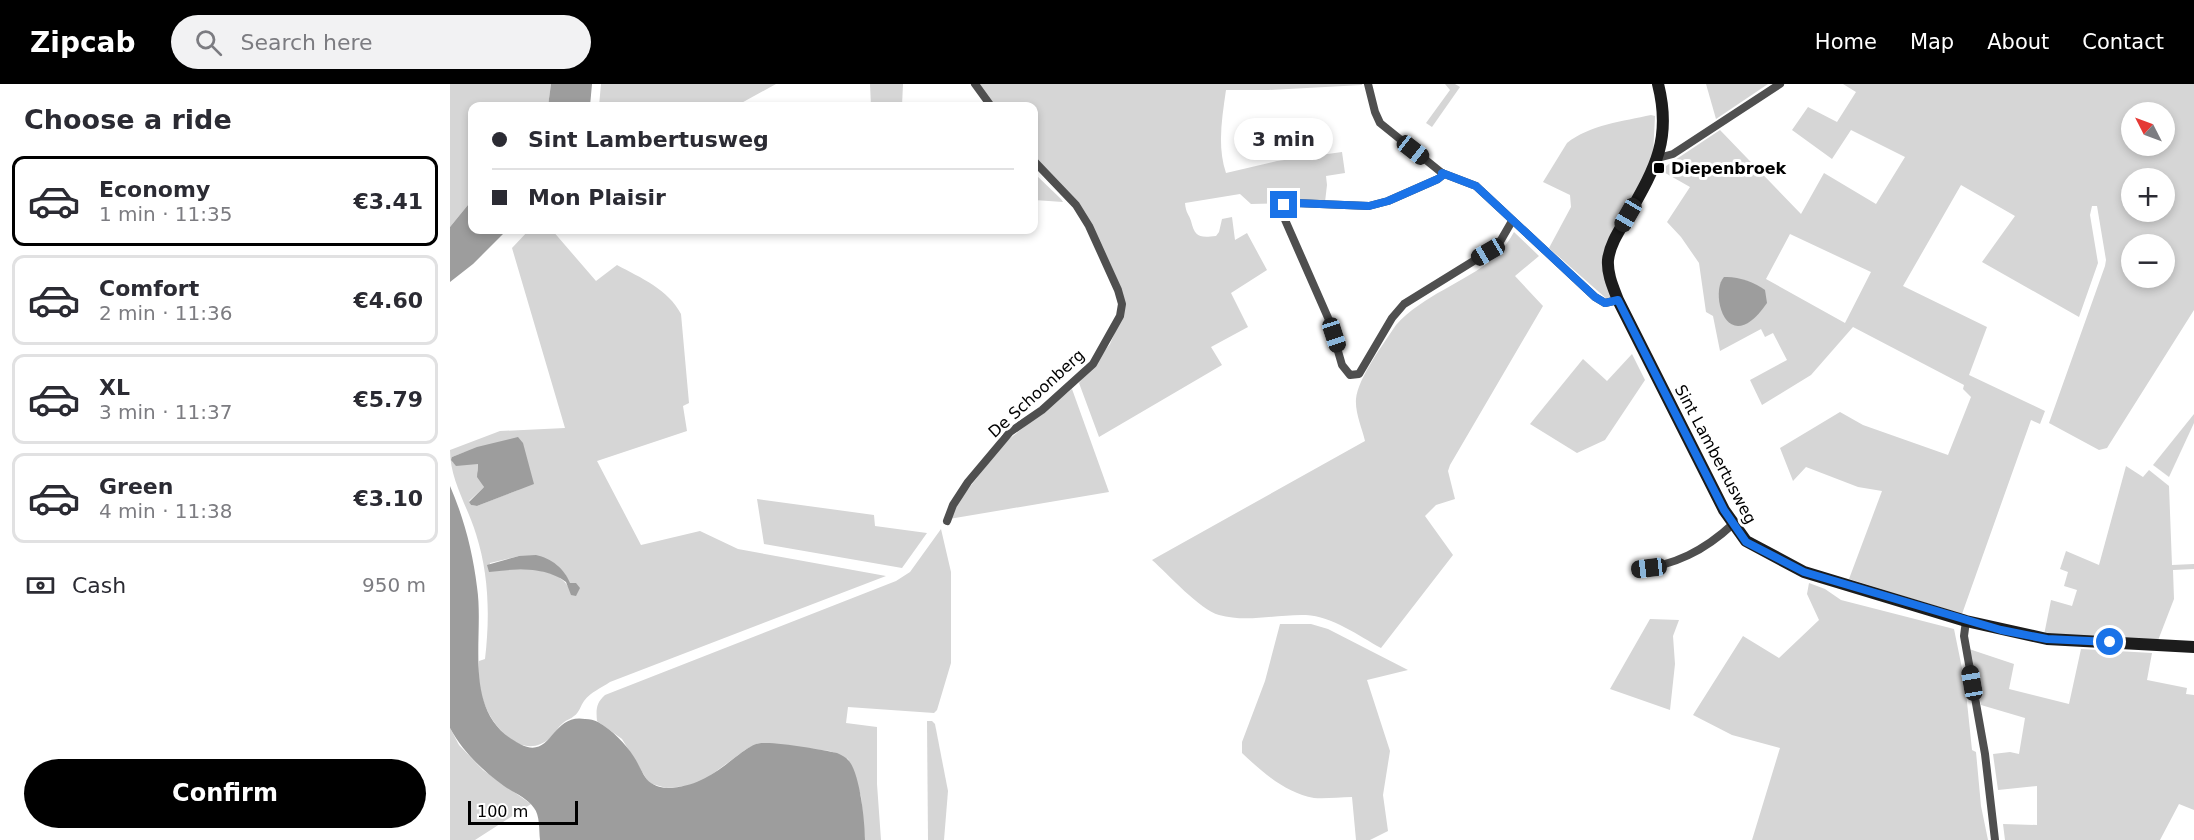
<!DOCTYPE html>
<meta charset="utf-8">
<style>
:root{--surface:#fff;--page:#f2f2f3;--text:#2b2b33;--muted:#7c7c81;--line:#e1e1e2;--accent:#000}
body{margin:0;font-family:"DejaVu Sans",sans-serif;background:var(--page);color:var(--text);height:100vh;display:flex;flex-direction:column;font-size:22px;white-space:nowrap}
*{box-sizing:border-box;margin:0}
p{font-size:20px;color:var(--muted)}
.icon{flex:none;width:33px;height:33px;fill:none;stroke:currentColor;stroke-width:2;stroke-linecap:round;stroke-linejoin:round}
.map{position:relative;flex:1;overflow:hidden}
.side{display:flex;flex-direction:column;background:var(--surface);width:450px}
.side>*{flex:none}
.hud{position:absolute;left:18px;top:18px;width:570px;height:132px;border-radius:12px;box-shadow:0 3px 9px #0003;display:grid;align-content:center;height:132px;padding:0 24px;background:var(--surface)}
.needle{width:39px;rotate:312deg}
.controls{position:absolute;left:1671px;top:18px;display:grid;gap:12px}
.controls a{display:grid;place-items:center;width:54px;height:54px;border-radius:50%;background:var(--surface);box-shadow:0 3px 9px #0003;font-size:30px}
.scale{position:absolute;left:18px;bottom:15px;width:110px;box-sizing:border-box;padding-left:6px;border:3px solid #000;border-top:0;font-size:16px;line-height:21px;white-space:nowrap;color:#000;-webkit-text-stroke:4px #fff;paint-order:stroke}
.end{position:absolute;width:27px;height:27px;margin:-14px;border:8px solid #1a73e8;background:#fff;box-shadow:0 0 0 3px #fff}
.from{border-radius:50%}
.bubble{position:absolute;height:42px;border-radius:21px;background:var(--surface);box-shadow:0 3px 9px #0003;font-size:20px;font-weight:600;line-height:42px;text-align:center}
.car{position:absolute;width:18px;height:36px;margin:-18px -9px;border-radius:8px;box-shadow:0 0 4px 2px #0007;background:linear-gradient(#222 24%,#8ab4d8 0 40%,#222 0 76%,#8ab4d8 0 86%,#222 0)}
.hud b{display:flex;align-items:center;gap:21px;height:57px;font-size:22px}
.hud b+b{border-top:2px solid var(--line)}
.hud i{width:15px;height:15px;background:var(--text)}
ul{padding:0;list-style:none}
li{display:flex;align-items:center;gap:18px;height:90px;margin:0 12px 9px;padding:0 12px;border:3px solid var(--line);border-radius:12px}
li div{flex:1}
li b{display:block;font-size:22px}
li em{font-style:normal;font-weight:600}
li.current{border-color:var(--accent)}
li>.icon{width:54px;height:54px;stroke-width:1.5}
h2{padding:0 24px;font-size:27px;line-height:72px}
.pay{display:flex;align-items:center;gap:15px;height:66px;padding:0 24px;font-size:22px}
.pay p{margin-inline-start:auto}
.button{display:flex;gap:12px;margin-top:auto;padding:12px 24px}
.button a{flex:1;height:69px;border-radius:36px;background:var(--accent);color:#fff;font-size:24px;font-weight:600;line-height:69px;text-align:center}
header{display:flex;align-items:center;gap:36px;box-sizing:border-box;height:84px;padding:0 30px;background:var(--accent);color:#fff}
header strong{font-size:28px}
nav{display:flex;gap:33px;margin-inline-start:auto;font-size:21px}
.search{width:420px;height:54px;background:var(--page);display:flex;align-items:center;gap:15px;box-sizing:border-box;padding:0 21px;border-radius:33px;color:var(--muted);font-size:22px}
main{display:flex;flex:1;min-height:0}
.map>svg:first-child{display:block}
.green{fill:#d6d6d6;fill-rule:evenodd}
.water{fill:#9d9d9d}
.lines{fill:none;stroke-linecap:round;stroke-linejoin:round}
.street{stroke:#4f4f4f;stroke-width:8}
.secondary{stroke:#1c1c1c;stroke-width:12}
.route{stroke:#1a73e8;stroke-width:8}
.poi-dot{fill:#000;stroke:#fff;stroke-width:2}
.labels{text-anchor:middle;stroke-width:6;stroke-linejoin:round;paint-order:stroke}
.poi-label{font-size:16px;font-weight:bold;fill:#000;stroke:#fff;text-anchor:start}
.street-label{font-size:16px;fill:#000;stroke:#fff}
</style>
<header>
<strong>Zipcab</strong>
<div class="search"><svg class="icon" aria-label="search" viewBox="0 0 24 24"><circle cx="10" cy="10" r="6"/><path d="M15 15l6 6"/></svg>Search here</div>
<nav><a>Home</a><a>Map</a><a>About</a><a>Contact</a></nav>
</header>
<main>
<section class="side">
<h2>Choose a ride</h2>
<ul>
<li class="current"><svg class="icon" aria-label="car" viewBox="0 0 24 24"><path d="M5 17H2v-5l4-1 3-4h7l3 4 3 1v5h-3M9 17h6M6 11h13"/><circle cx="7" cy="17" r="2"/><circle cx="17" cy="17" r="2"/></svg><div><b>Economy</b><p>1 min · 11:35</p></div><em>€3.41</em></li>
<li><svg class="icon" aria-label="car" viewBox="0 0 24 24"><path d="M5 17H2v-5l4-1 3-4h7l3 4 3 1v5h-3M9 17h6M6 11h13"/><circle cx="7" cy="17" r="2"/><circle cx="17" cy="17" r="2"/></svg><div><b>Comfort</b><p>2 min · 11:36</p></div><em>€4.60</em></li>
<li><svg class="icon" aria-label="car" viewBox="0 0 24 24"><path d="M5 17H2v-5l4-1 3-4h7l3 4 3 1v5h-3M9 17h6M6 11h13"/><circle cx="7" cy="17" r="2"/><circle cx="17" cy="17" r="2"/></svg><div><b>XL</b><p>3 min · 11:37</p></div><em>€5.79</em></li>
<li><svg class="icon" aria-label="car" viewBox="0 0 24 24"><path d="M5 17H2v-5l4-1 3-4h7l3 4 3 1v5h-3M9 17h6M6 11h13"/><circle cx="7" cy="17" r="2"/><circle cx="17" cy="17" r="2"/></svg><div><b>Green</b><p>4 min · 11:38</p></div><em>€3.10</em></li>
</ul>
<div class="pay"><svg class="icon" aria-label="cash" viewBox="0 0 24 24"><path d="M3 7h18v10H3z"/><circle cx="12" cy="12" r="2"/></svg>Cash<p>950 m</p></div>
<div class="button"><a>Confirm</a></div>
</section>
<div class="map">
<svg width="1744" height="756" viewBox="0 0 1744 756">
<rect width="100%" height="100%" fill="#fff"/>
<!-- green -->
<g class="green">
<path d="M 0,0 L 101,0 L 98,22 L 22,22 L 22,116 L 0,143 Z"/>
<path d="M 151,0 L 326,0 L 286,22 L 149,22 Z"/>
<path d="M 420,0 L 453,0 L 452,22 L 421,22 Z"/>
<path d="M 529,0 L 912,0 L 912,1 L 818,6 L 776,6 C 772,34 767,62 776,89 L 827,77 L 892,68 L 895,89 L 876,92 L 877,101 L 875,118 L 801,120 L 790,110 L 735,119 C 736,130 739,130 741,137 C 745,153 749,154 766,152 L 769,148 L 772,135 L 782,133 L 785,156 L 797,149 L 817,186 L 781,209 L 798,243 L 761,263 L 772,281 L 649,353 L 629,299 L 660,260 L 669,239 L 672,221 L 646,151 L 584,76 L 584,22 L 545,22 Z"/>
<path d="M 995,0 L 1005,0 L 1010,3 L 982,43 L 976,39 L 1000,6 Z"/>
<path d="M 1256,0 L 1318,0 L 1266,35 Z"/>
<path d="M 1393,0 L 1744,0 L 1744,226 L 1657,364 L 1649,366 L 1599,339 L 1655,182 L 1656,176 L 1647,122 L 1642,122 L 1640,131 L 1648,179 L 1629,233 L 1532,178 L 1565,132 L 1511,101 L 1453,202 L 1537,243 L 1519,291 L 1595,327 L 1590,340 L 1581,336 L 1512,530 L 1399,495 L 1432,407 L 1408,403 L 1356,383 L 1343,397 L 1330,364 L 1390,328 L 1413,341 L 1498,371 L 1521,313 L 1513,305 L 1514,301 L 1403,243 L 1361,291 L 1312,321 L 1300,296 L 1337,276 L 1323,249 L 1315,253 L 1311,245 L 1270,267 L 1263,232 L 1256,228 L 1249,179 L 1231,153 L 1217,138 L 1240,103 L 1210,86 L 1270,46 L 1351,130 L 1374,89 L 1426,120 L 1455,73 L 1401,46 L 1382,75 L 1342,46 L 1358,23 L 1387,38 L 1406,8 ZM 1682,28 L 1714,28 L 1714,62 L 1682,62 ZM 1682,94 L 1714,94 L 1714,128 L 1682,128 ZM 1340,150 L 1421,188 L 1395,239 L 1316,195 ZM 1682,160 L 1714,160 L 1714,194 L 1682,194 Z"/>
<path d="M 1201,31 L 1205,32 L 1203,72 L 1189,104 L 1158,159 L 1162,215 L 1158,216 L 1099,164 L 1121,123 L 1120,111 L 1093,98 L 1117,59 C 1139,41 1174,37 1201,31 Z"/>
<path d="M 584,89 L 611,115 L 613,118 L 584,116 Z"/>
<path d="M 79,146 L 102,146 L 146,197 L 167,181 C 191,194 218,205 231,230 L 239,319 L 233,322 L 237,347 L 147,377 L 191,461 L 250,447 L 288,465 L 436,492 L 160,598 C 151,604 141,608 134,617 C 131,621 129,629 124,632 C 121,635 116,636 113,639 C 108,643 105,649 101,653 C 82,671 62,660 47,642 C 32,623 27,601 29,577 L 35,575 C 40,532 39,491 26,450 C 17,421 0,396 0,366 L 50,347 L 115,344 L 62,164 ZM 73,359 L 68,406 L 27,422 L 21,421 L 19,417 L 34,403 L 27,387 L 28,380 L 3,379 L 2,373 L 15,368 ZM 69,472 C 91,477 119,478 120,506 C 108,479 64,486 39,487 L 40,479 Z"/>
<path d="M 1064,148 L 1089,172 L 1065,192 L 1093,222 L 1000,381 L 998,387 L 1005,415 L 986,421 L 975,432 L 1003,471 L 931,564 C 909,552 882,532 856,531 C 828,530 797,539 769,531 C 750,526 718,490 702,476 L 915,357 C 912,344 905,329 906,315 C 908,294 934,259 946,241 C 973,211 1014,199 1044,174 C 1052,167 1059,157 1064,148 Z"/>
<path d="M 1182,270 L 1195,296 L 1155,356 L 1127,369 L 1080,340 L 1133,275 L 1157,297 Z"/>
<path d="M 622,305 L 659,408 L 499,435 L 505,422 L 554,359 Z"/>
<path d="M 1744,330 L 1744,339 L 1719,393 L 1703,381 Z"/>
<path d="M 1676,382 L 1693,393 L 1699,386 L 1719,402 L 1722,481 L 1744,480 L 1744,485 L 1723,486 L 1724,515 L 1707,559 L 1594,551 L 1601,516 L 1622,522 L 1627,506 L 1614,502 L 1618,488 L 1610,485 L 1616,467 L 1649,481 Z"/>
<path d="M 307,415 L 424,431 L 425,442 L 477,449 L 452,484 L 314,460 Z"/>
<path d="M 491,445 L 501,488 L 501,579 L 487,626 L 484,629 L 398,623 L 396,639 L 427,643 L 427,700 L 431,756 L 415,756 L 411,712 L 398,675 L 380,667 L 308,659 L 295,666 L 253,697 L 237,702 L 216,704 L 199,699 L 172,655 L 147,637 C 146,626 146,619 155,611 L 446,497 L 460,488 Z"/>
<path d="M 1359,499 L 1375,505 L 1391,516 L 1504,545 L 1515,599 L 1522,666 L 1526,668 L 1531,722 L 1538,756 L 1302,756 L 1330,664 L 1282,651 L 1243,631 L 1293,552 L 1329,574 L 1369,536 L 1357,510 Z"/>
<path d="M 1200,535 L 1229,536 L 1223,552 L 1225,580 L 1220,626 L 1160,605 Z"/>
<path d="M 830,540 L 861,540 L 878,545 L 958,586 L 917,596 L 940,667 L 933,711 L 938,747 L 920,756 L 906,756 L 902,713 C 889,713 876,715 864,714 C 836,709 812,688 792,669 L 792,658 L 815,597 Z"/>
<path d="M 1519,565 L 1564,580 L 1559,605 L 1619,620 L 1631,565 L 1702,569 L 1697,596 L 1737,604 L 1736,610 L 1744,611 L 1744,726 L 1729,720 L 1710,756 L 1555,756 L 1553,740 L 1587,741 L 1587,702 L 1548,706 L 1543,670 L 1560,668 L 1569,670 L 1575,634 L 1531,621 Z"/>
<path d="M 477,637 L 482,637 L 485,640 L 498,707 L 494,756 L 478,756 Z"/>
<path d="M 0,644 L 9,661 L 33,686 L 81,720 L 25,756 L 0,756 Z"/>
</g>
<!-- water -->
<g class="water">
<path d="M 101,0 L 142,0 L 140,22 L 98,22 Z"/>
<path d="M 22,116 L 22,146 L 57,146 L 23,180 L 0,198 L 0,143 Z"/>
<path d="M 1274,193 C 1287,192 1305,198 1315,206 L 1317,219 C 1277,277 1259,209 1274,193 Z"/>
<path d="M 68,353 L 73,359 L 84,400 L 27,422 L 21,421 L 19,418 L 34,403 L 27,393 L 28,380 L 6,382 L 1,376 L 2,373 L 27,363 Z"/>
<path d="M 0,402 C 14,434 23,469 27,503 C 35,556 10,630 70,660 C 102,677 101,629 135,635 C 140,635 144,636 148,638 C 163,647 175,659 184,673 C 189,680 194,695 201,699 C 205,702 213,704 218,704 C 245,703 263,691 283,675 C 290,670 298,663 306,660 C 319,656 372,666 387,669 C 391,671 396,673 399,677 C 410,690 415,738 415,756 L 90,756 C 89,747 90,731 84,724 C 77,714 64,709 54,702 C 32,686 14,669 0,644 Z"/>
<path d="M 86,471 C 101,474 115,485 120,499 L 126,499 L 130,504 L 126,512 L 121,511 L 116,498 C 94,482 65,485 39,488 L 37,481 L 69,472 Z"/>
</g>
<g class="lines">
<!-- street -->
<g class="street">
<path d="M 525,0 L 541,22"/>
<path d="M 918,0 L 925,28 L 930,39 L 992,89 L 1026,102 L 1145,213 L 1155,219 L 1168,216"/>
<path d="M 1208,74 L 1223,70 L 1330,0"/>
<path d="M 992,89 L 993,91 L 988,95 L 938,117 L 919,122 L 845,119 L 834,121 L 832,129 L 879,236 L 892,281 L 900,291 L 909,290 L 942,234 L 954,220 L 1038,168 L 1051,156 L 1062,137"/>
<path d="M 497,437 L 503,421 L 518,398 L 560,348 L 592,326 L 643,280 L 670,232 L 672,220 L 668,206 L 639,142 L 626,121 L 584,77"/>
<path d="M 1186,486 C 1225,481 1254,467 1283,440"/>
<path d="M 1516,537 L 1514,552 L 1535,670 L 1545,756"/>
</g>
<!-- secondary -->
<path class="secondary" d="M 1208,0 C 1222,55 1205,84 1179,130 C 1171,144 1160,159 1158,176 C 1157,190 1163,203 1168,216 L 1274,426 L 1296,457 L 1354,488 L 1516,537 L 1597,555 L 1744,563"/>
</g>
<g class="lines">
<!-- route -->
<path class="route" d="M 834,121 L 845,119 L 919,122 L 938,117 L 988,95 L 993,91 L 992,89 L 1026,102 L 1145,213 L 1155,219 L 1168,216 L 1274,426 L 1296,458 L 1354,488 L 1551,546 L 1597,555 L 1660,558"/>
</g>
<!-- markers -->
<rect class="poi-dot" x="1203" y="78" width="12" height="12" rx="3"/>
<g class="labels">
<!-- poi labels -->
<g class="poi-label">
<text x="1221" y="90">Diepenbroek</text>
</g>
<!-- street labels -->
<g class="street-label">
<text transform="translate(586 309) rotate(-42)" y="6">De Schoonberg</text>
<text transform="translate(1266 370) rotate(62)" y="6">Sint Lambertusweg</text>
</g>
</g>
</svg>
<div class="controls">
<a><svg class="needle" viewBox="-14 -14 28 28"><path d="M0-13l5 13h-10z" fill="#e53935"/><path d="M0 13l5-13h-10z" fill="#7c7c81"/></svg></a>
<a>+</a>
<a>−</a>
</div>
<div class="scale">100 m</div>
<i class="end from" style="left:1660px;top:558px"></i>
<i class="end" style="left:834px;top:121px"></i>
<div class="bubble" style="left:784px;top:34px;width:99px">3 min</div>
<i class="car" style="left:963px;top:66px;rotate:128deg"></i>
<i class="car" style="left:1178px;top:131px;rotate:210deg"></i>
<i class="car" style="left:1038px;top:168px;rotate:240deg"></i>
<i class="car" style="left:884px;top:251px;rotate:162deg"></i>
<i class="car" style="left:1199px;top:484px;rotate:263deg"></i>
<i class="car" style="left:1522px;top:599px;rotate:350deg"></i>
<div class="hud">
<b><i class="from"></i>Sint Lambertusweg</b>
<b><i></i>Mon Plaisir</b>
</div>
</div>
</main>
